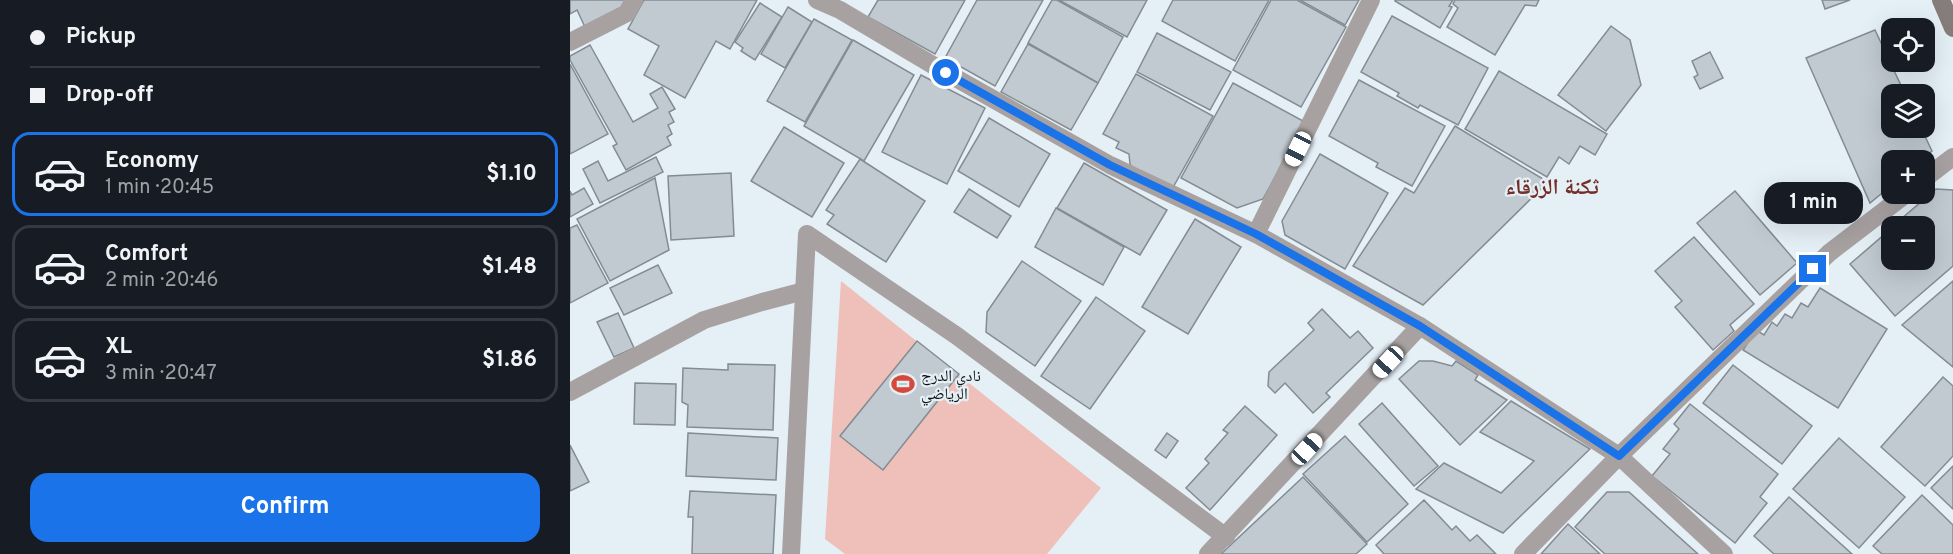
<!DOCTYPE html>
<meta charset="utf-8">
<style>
:root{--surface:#171b24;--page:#242831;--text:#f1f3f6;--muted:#9ea1a6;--line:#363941;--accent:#1a73e8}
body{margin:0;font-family:Overpass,"Noto Naskh Arabic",sans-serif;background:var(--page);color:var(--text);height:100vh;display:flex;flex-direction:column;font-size:22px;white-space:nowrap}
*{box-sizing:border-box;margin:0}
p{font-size:20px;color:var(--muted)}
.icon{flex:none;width:33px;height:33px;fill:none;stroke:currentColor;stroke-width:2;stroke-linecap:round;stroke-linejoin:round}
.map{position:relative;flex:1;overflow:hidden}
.drawer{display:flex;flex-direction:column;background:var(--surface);width:570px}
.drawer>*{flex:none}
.top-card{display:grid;align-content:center;height:132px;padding:0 30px;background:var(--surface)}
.controls{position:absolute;left:1311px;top:18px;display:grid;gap:12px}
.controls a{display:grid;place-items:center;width:54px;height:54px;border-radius:12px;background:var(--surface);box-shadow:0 6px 24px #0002;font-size:30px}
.end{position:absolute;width:27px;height:27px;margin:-14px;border:8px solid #1a73e8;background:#fff;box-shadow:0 0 0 3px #fff}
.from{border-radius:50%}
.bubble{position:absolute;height:42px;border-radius:18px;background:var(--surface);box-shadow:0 6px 24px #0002;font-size:20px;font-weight:700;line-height:42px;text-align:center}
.car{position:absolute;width:18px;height:36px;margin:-18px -9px;border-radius:8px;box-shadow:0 0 4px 2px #0007;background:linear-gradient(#fff 24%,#345 0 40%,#fff 0 76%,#345 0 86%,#fff 0)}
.top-card b{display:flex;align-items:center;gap:21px;height:57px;font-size:22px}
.top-card b+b{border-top:2px solid var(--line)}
.top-card i{width:15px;height:15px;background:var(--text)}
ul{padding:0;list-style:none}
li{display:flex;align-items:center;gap:18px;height:84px;margin:0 12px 9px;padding:0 18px;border:3px solid var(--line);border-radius:18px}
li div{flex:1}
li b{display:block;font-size:22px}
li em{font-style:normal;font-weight:700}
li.current{border-color:var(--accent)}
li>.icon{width:54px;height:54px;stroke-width:1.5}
.cta{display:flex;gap:12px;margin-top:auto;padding:12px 30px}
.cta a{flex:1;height:69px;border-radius:18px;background:var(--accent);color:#fff;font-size:24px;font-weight:700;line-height:69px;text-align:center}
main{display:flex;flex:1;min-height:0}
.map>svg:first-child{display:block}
.green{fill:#efc0b9}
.building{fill:#c1cad1;stroke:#838c92;stroke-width:1.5}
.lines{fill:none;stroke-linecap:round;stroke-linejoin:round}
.street{stroke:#a7a2a1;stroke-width:18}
.secondary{stroke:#857d7c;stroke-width:18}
.route{stroke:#1a73e8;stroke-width:8}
.labels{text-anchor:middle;stroke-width:4.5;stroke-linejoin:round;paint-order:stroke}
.poi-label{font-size:16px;fill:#0e1113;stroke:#e5eff6;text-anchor:start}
.district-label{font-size:22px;font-weight:bold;fill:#732e26;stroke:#e5eff6}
</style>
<main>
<section class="drawer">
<div class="top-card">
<b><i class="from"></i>Pickup</b>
<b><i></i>Drop-off</b>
</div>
<ul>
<li class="current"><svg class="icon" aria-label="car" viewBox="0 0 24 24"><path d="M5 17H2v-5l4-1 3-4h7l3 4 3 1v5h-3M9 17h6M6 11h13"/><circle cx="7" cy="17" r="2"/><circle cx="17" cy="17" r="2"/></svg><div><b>Economy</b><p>1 min · 20:45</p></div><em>$1.10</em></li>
<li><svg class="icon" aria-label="car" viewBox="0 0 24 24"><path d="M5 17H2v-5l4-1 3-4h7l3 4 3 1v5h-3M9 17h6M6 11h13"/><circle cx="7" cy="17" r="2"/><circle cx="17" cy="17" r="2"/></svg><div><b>Comfort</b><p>2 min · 20:46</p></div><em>$1.48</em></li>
<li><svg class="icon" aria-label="car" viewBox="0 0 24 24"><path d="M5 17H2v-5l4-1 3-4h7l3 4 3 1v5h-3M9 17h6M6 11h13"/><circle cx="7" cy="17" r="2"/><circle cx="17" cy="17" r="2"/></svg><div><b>XL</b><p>3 min · 20:47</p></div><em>$1.86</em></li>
</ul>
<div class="cta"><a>Confirm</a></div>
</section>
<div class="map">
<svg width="1383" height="554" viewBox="0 0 1383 554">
<rect width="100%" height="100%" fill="#e5eff6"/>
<!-- green -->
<path class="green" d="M 271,281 L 531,488 L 477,554 L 275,554 L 255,539 Z"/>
<!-- building -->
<g class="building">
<path d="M 0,0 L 57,0 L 59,4 L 15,27 L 7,10 L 0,14 Z"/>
<path d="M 74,0 L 187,0 L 160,49 L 146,41 L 115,98 L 74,75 L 89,46 L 58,29 Z"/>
<path d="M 308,0 L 395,0 L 365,54 L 298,17 Z"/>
<path d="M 407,0 L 473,0 L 425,86 L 375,58 Z"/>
<path d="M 482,0 L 487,0 L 553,37 L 528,83 L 458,43 Z"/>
<path d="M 489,0 L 577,0 L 557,37 Z"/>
<path d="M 603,0 L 699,0 L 665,61 L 592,21 Z"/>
<path d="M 701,0 L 727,0 L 776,27 L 731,107 L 663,70 Z"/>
<path d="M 730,0 L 789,0 L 775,25 Z"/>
<path d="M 825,0 L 883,0 L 879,6 L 882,7 L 870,28 L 825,1 Z"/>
<path d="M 885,0 L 969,0 L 966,6 L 955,5 L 925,55 L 877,27 L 888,8 L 883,4 Z"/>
<path d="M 1252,0 L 1280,0 L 1255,9 Z"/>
<path d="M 190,3 L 212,17 L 185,60 L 171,51 L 173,48 L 165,42 Z"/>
<path d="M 218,7 L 242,22 L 215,68 L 191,54 Z"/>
<path d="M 822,16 L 918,68 L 888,125 L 850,105 L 848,108 L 827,96 L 829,93 L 791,72 Z"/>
<path d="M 244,19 L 282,40 L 235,122 L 197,101 Z"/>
<path d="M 1041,26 L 1060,40 L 1071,85 L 1036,131 L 988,95 Z"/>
<path d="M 1305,30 L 1335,94 L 1322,94 L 1322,128 L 1351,128 L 1362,151 L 1351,160 L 1322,160 L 1322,185 L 1300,203 L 1236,58 Z"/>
<path d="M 587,33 L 661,72 L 640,110 L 567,72 Z"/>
<path d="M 283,40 L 344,75 L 294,161 L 234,126 Z"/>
<path d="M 458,44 L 528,83 L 501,130 L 431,92 Z"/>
<path d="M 20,45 L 63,122 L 88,108 L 80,94 L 92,87 L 105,109 L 99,112 L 104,122 L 98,125 L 102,134 L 97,137 L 101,145 L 56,170 L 43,146 L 47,144 L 0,60 L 0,56 Z"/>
<path d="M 1140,52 L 1153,78 L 1130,89 L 1124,77 L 1128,75 L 1122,61 Z"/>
<path d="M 0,64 L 38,134 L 0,154 Z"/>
<path d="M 929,71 L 1037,134 L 1025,155 L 1010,146 L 999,164 L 989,157 L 977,177 L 895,129 Z"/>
<path d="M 566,74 L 643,116 L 601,191 L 565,172 L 560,164 L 559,154 L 546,148 L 549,142 L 533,134 Z"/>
<path d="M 351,75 L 415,108 L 377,184 L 312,152 Z"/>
<path d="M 789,80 L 875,126 L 842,186 L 806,167 L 808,163 L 759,136 Z"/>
<path d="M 663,83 L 735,122 L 693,199 L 667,208 L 611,178 Z"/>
<path d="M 419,118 L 480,154 L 449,207 L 388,171 Z"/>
<path d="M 885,126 L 978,182 L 853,305 L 783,266 L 835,188 L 844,193 Z"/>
<path d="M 214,127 L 274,163 L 242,217 L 181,181 Z"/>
<path d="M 750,154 L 818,193 L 775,269 L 715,235 L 712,221 Z"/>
<path d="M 86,157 L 93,172 L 30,203 L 13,169 L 28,161 L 38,181 Z"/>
<path d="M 290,159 L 355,201 L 316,262 L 257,224 L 264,215 L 256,210 Z"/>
<path d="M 514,163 L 597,210 L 570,255 L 487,208 Z"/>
<path d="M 161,173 L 164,236 L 101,240 L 98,176 Z"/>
<path d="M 85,178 L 99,250 L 40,281 L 7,219 Z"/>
<path d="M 14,188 L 23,204 L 0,217 L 0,191 L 2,195 Z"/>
<path d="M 399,189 L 441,216 L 427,238 L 384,212 Z"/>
<path d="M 1366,189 L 1383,190 L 1383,266 L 1325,316 L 1280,264 L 1322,228 L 1322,260 L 1354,260 L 1354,226 L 1323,226 Z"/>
<path d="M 1165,191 L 1227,263 L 1190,295 L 1127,223 Z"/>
<path d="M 486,208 L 554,247 L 533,285 L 465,247 Z"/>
<path d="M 625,219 L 671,247 L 618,334 L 572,307 Z"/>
<path d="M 7,225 L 38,283 L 0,303 L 0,228 Z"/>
<path d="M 1124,237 L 1184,304 L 1160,325 L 1164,331 L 1143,350 L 1105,307 L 1112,301 L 1085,271 Z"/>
<path d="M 452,261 L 511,301 L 465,366 L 416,332 L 417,312 Z"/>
<path d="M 88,265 L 102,293 L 54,315 L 40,288 Z"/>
<path d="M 1383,281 L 1383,367 L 1332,325 Z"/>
<path d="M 1250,288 L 1317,329 L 1268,408 L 1173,350 L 1186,330 L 1194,335 L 1202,322 L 1207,326 L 1215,314 L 1222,318 L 1231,303 L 1238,307 Z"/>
<path d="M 526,297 L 575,331 L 520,409 L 471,376 Z"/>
<path d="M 752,309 L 780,338 L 788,331 L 803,348 L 756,393 L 760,397 L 743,413 L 715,383 L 705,393 L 698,386 L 699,372 L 744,330 L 738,323 Z"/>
<path d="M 48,313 L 64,348 L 44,357 L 27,322 Z"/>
<path d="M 347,341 L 389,374 L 313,470 L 270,436 Z"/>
<path d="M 849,361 L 863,361 L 882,366 L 886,361 L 908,375 L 905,380 L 937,400 L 890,445 L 829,379 Z"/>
<path d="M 158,364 L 205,365 L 203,430 L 117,427 L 118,405 L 112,402 L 113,368 L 158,370 Z"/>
<path d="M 1163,365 L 1242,426 L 1212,464 L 1133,403 Z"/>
<path d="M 1373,377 L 1383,386 L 1383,456 L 1355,486 L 1311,447 Z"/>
<path d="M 65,383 L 106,384 L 105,425 L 64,424 Z"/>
<path d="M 941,401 L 1020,449 L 933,533 L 846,489 L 874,463 L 931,493 L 964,461 L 910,432 Z"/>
<path d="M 812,403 L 868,466 L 844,486 L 789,424 Z"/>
<path d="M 1120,404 L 1208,474 L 1190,497 L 1197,503 L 1165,543 L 1082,476 L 1100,454 L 1093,449 L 1109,429 L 1104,424 Z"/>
<path d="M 675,406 L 707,435 L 640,510 L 616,488 L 639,463 L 635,459 L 658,433 L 653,430 Z"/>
<path d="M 118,433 L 208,438 L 206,480 L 116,476 Z"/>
<path d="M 597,433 L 608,441 L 596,458 L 585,450 Z"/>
<path d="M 775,436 L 838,504 L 797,542 L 733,474 Z"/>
<path d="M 1269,438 L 1335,497 L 1289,548 L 1223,489 Z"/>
<path d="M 0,445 L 19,482 L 0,491 Z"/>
<path d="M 1383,466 L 1383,509 L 1361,488 Z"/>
<path d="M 733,477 L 797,544 L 786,554 L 651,554 Z"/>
<path d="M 120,491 L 206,495 L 203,554 L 122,554 L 123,517 L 118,517 Z"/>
<path d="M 1037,492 L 1059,492 L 1128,554 L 1035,554 L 1005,527 Z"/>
<path d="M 1352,495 L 1383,525 L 1383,554 L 1312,554 L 1303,546 Z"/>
<path d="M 1219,497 L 1282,554 L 1204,554 L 1184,536 Z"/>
<path d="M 854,500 L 882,530 L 886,526 L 900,541 L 907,535 L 926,554 L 814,554 L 806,545 Z"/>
<path d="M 998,524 L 1030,554 L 971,554 Z"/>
</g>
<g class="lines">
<!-- street -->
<g class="street">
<path d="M 247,0 L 270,10 L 361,64 L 540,165 L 686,234 L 850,326 L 1049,456 L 1154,554"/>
<path d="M 0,42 L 57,13 L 64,0"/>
<path d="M 1354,179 L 1383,157"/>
<path d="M 686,234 L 801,0"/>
<path d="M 0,392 L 134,320 L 192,302 L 234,291"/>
<path d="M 221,554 L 237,234 L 387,336 L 656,537"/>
<path d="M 638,554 L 850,326"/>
<path d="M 953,554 L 1049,456 L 1259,253 L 1336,194"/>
</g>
<!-- secondary -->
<path class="secondary" d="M 1371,0 L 1383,28"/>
</g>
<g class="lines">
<!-- route -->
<path class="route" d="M 376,73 L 540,165 L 686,234 L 850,326 L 1049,456 L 1243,269"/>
</g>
<!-- icons -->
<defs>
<g id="stadium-bare" transform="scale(1.8)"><path d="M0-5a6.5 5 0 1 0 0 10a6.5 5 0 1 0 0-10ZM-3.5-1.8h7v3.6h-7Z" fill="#d5483a" stroke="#e5eff6" stroke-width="2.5" paint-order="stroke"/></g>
</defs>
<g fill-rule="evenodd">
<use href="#stadium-bare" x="333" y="384"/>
</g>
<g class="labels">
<!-- poi labels -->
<g class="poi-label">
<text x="351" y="381">نادي الدرج<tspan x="351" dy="18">الرياضي</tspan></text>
</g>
<!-- district labels -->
<g class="district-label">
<text x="982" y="194">ثكنة الزرقاء</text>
</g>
</g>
</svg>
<div class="controls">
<a><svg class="icon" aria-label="locate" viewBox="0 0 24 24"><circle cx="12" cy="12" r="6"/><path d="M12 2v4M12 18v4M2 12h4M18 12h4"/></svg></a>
<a><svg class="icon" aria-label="layers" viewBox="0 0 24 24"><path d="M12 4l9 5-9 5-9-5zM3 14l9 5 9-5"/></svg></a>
<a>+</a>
<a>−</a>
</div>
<i class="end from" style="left:376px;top:73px"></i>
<i class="end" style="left:1243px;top:269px"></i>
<div class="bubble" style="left:1194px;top:182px;width:99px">1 min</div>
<i class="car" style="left:728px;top:149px;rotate:206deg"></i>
<i class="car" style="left:818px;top:362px;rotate:223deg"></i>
<i class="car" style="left:737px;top:449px;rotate:43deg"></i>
</div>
</main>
